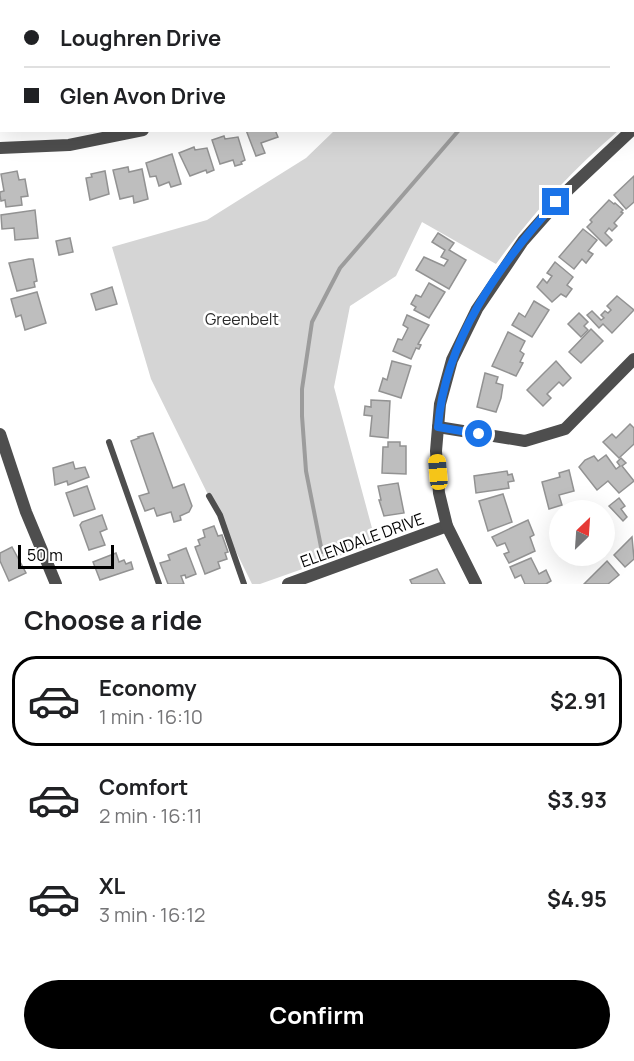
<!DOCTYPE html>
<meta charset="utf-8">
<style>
:root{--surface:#fff;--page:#f6f6f6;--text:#202124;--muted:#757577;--line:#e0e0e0;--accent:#000}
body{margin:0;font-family:Manrope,sans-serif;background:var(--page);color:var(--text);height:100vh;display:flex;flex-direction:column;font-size:22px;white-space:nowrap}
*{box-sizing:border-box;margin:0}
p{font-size:20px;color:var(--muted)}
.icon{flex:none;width:33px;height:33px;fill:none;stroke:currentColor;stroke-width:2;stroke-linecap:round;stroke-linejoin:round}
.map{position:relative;height:584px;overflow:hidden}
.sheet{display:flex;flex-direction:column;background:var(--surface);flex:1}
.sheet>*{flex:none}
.top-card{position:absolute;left:0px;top:0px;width:634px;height:132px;box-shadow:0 6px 24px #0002;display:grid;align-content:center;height:132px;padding:0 24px;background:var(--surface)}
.needle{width:39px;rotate:25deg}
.tools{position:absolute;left:549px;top:500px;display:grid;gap:12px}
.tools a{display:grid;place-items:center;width:66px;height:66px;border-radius:50%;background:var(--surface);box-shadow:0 6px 24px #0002;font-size:30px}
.scale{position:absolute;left:18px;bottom:15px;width:96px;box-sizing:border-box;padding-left:6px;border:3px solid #000;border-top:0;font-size:16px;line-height:21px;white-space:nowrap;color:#000;-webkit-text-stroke:4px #fff;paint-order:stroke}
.end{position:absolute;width:27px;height:27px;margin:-14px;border:8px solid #1a73e8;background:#fff;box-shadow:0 0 0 3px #fff}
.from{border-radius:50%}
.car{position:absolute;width:18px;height:36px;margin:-18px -9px;border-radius:8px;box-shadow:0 0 4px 2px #0007;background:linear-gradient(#f5c518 24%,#345 0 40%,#f5c518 0 76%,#345 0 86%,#f5c518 0)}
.top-card b{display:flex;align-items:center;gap:21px;height:57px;font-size:22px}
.top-card b+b{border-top:2px solid var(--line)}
.top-card i{width:15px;height:15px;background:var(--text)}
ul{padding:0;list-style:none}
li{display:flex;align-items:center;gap:18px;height:90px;margin:0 12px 9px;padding:0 12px;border:3px solid transparent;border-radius:24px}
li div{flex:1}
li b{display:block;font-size:22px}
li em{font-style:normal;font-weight:700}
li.on{border-color:var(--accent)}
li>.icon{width:54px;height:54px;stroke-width:1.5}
h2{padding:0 24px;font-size:27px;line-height:72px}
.primary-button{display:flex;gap:12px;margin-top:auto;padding:12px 24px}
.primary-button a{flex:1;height:69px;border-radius:36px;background:var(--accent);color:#fff;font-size:24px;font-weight:700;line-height:69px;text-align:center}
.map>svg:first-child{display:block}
.green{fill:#d5d5d5}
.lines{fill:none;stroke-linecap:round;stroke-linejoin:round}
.stream{stroke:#9c9c9c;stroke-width:4}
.building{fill:#bebebe;stroke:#929292;stroke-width:1.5}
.path{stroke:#707070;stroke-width:2;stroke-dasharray:1.5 3;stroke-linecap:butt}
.service{stroke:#4e4e4e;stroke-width:6}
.minor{stroke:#4e4e4e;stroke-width:12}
.tertiary{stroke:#4e4e4e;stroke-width:12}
.route{stroke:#1a73e8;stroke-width:8}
.labels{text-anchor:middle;stroke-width:5;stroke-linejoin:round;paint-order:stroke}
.park-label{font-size:16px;fill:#2c2c2c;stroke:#fff}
.street-label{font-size:16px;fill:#000;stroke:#fff}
</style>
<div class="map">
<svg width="634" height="584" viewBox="0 0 634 584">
<rect width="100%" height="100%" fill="#fff"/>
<!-- green -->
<path class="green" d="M 334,131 L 618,131 C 570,172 533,213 496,264 L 422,222 L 396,276 L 350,306 L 334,387 L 376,543 L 260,584 L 252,584 L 151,379 L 112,247 L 207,220 L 306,158 Z"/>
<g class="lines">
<!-- stream -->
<g class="stream">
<path d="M 189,2 L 191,0"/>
<path d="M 561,2 L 562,0"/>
<path d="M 0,42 L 2,42"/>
<path d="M 322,552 L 306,471 L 302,416 L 302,389 L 312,322 L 340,268 L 459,130"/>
</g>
</g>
<!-- building -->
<g class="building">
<path d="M 246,130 L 275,130 L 278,137 L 261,143 L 265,153 L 256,156 Z"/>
<path d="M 224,136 L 225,139 L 238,137 L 245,160 L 241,162 L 242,164 L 235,166 L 233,160 L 220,164 L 212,140 Z"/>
<path d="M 194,147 L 195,150 L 207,148 L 214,170 L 207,173 L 206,170 L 190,176 L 179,153 Z"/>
<path d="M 172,154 L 181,184 L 171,187 L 169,182 L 159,186 L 156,176 L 150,177 L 146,163 Z"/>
<path d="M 128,167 L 129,172 L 142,169 L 148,199 L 134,203 L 133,196 L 120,199 L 113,170 Z"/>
<path d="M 17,171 L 19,180 L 25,179 L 28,196 L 21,197 L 22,205 L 6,207 L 5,200 L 1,201 L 0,195 L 0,192 L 4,191 L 1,174 Z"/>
<path d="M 105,171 L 109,194 L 90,200 L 86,178 L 92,177 L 91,174 Z"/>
<path d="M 634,176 L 634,202 L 626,209 L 614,195 Z"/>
<path d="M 609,200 L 614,204 L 615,203 L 623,210 L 621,212 L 623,213 L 614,223 L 617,226 L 612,231 L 609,228 L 605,233 L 612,240 L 606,246 L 587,227 L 592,222 L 590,220 Z"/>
<path d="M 35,210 L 38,238 L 15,240 L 14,228 L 2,229 L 1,215 Z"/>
<path d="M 583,229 L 597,240 L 588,251 L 593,254 L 586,263 L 582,259 L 574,269 L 559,257 Z"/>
<path d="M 438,233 L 454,243 L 449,250 L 466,260 L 449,289 L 416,270 L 424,257 L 444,266 L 448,260 L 441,257 L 445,250 L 432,242 Z"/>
<path d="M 70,238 L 73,252 L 59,255 L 56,241 Z"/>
<path d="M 29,259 L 33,259 L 37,281 L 34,282 L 35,287 L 17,291 L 9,263 Z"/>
<path d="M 555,262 L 573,277 L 567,285 L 572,289 L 566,297 L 561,294 L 552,302 L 537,287 L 543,279 L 547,283 L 552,276 L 547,273 Z"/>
<path d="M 429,283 L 445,292 L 429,318 L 414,310 L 416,307 L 411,304 L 416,295 L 421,297 Z"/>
<path d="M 112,287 L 117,304 L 96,310 L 91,294 Z"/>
<path d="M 37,292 L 46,323 L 25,330 L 21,315 L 16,317 L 11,299 Z"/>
<path d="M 617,296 L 634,310 L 612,333 L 603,324 L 599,328 L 587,315 L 592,311 L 601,320 L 604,318 L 601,315 L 605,311 L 608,313 L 611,310 L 607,306 Z"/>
<path d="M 534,301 L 549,310 L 532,337 L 512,325 L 519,313 L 525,317 Z"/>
<path d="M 579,313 L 588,322 L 584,326 L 588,330 L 581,337 L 568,324 Z"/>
<path d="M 407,315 L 429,325 L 418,344 L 421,345 L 419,349 L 416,348 L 411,359 L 393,351 L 398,339 L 402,340 L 408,328 L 403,325 Z"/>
<path d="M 591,329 L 603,341 L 581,363 L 569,352 Z"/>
<path d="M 508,332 L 525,341 L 520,351 L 524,354 L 520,362 L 523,363 L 516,376 L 492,366 Z"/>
<path d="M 392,361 L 411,366 L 401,398 L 379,391 L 383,378 L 387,380 Z"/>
<path d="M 556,361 L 571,378 L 563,386 L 559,382 L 547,394 L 551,398 L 543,406 L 527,390 Z"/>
<path d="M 485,373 L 498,377 L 496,383 L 503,385 L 501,398 L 496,412 L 477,407 Z"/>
<path d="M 371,400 L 390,401 L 388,438 L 370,436 L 372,416 L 364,415 L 365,406 L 371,407 Z"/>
<path d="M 630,424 L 634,428 L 634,444 L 619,458 L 603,442 L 612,434 L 616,438 Z"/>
<path d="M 153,433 L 173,488 L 184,484 L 192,506 L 189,512 L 180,516 L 181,520 L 174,522 L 171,512 L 157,516 L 154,508 L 145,511 L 139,496 L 149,493 L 131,441 L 139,438 L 138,437 Z"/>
<path d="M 388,442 L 400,442 L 400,446 L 406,446 L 406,474 L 382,473 L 383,447 L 388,447 Z"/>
<path d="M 606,455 L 616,469 L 620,466 L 617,462 L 621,458 L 626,463 L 622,466 L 634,481 L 619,493 L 608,481 L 597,490 L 579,467 L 585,460 L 594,456 L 598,461 Z"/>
<path d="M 73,462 L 75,469 L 85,467 L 89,477 L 68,485 L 67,481 L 55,485 L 53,468 Z"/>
<path d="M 569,470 L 574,491 L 559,495 L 562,505 L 549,509 L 542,482 L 560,477 L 559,473 Z"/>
<path d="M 507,471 L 508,475 L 512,474 L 514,481 L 508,482 L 509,488 L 476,493 L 474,476 Z"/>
<path d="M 398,483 L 404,513 L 384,516 L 379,500 L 381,500 L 378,486 Z"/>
<path d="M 87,486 L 95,509 L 74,516 L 66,493 Z"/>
<path d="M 503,494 L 512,522 L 488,531 L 479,501 Z"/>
<path d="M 619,498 L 625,506 L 621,509 L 627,517 L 623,521 L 609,506 Z"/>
<path d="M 102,515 L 107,529 L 100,532 L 105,545 L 89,550 L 80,525 L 82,522 Z"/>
<path d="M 528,520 L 534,535 L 530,537 L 535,551 L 509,563 L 504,554 L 509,552 L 505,543 L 497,546 L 492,537 Z"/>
<path d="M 214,526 L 218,536 L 222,535 L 228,552 L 225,553 L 227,559 L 218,562 L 220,568 L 205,574 L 195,547 L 200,545 L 198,540 L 205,537 L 203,530 Z"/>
<path d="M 632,537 L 634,559 L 625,567 L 614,555 Z"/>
<path d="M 12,547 L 26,573 L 9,581 L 0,561 L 0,553 Z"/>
<path d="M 186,548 L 196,574 L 186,578 L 185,575 L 181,576 L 184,584 L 168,584 L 160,563 L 170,560 L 168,555 Z"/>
<path d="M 116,553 L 119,562 L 124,560 L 126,564 L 131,562 L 133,569 L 100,580 L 93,562 Z"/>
<path d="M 531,558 L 539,574 L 546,570 L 551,581 L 546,584 L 525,584 L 521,575 L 515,578 L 510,567 Z"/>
<path d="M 607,561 L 619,575 L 608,584 L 584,584 Z"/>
<path d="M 437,569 L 445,584 L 412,584 L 410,580 Z"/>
</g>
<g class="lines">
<!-- path -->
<path class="path" d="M 367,2 L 368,0"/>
<!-- service -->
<g class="service">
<path d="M 109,442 L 159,584"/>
<path d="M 209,496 L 220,515 L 244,584"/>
</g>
<!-- minor -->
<g class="minor">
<path d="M 0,148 L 69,145 L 143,130"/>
<path d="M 438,427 L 525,441 L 565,429 L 634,359"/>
<path d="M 288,584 L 447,526"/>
<path d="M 476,584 L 447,526 L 439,493 L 436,451 L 440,404 L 452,360 L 477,309 L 523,241 L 569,189 L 632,130"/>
</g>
<!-- tertiary -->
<path class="tertiary" d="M 0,434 L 26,512 L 56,584"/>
</g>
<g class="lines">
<!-- route -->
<path class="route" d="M 479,434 L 438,427 C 445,340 499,265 556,202"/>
</g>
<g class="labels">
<!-- park labels -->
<g class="park-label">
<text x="242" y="325">Greenbelt</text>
</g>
<!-- street labels -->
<g class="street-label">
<text transform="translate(362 540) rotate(-20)" y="6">ELLENDALE DRIVE</text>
</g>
</g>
</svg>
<div class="tools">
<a><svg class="needle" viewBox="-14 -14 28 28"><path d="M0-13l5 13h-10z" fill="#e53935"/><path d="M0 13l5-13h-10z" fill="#757577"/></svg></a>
</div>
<div class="scale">50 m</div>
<i class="end from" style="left:479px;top:434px"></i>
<i class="end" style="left:556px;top:202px"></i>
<i class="car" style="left:438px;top:472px;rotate:355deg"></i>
<div class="top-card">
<b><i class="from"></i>Loughren Drive</b>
<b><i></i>Glen Avon Drive</b>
</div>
</div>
<section class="sheet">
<h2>Choose a ride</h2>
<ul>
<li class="on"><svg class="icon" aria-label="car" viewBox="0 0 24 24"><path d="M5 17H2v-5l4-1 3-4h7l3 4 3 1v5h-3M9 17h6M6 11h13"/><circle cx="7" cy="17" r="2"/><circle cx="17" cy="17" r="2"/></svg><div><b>Economy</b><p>1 min · 16:10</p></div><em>$2.91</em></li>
<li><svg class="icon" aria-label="car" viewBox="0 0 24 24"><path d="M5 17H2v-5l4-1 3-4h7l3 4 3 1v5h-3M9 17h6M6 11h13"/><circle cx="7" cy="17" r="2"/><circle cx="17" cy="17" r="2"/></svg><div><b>Comfort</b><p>2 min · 16:11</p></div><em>$3.93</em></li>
<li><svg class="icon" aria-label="car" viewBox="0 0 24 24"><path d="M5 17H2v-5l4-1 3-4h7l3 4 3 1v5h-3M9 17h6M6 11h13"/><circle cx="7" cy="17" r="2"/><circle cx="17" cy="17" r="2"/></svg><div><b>XL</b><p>3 min · 16:12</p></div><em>$4.95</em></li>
</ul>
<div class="primary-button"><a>Confirm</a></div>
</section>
